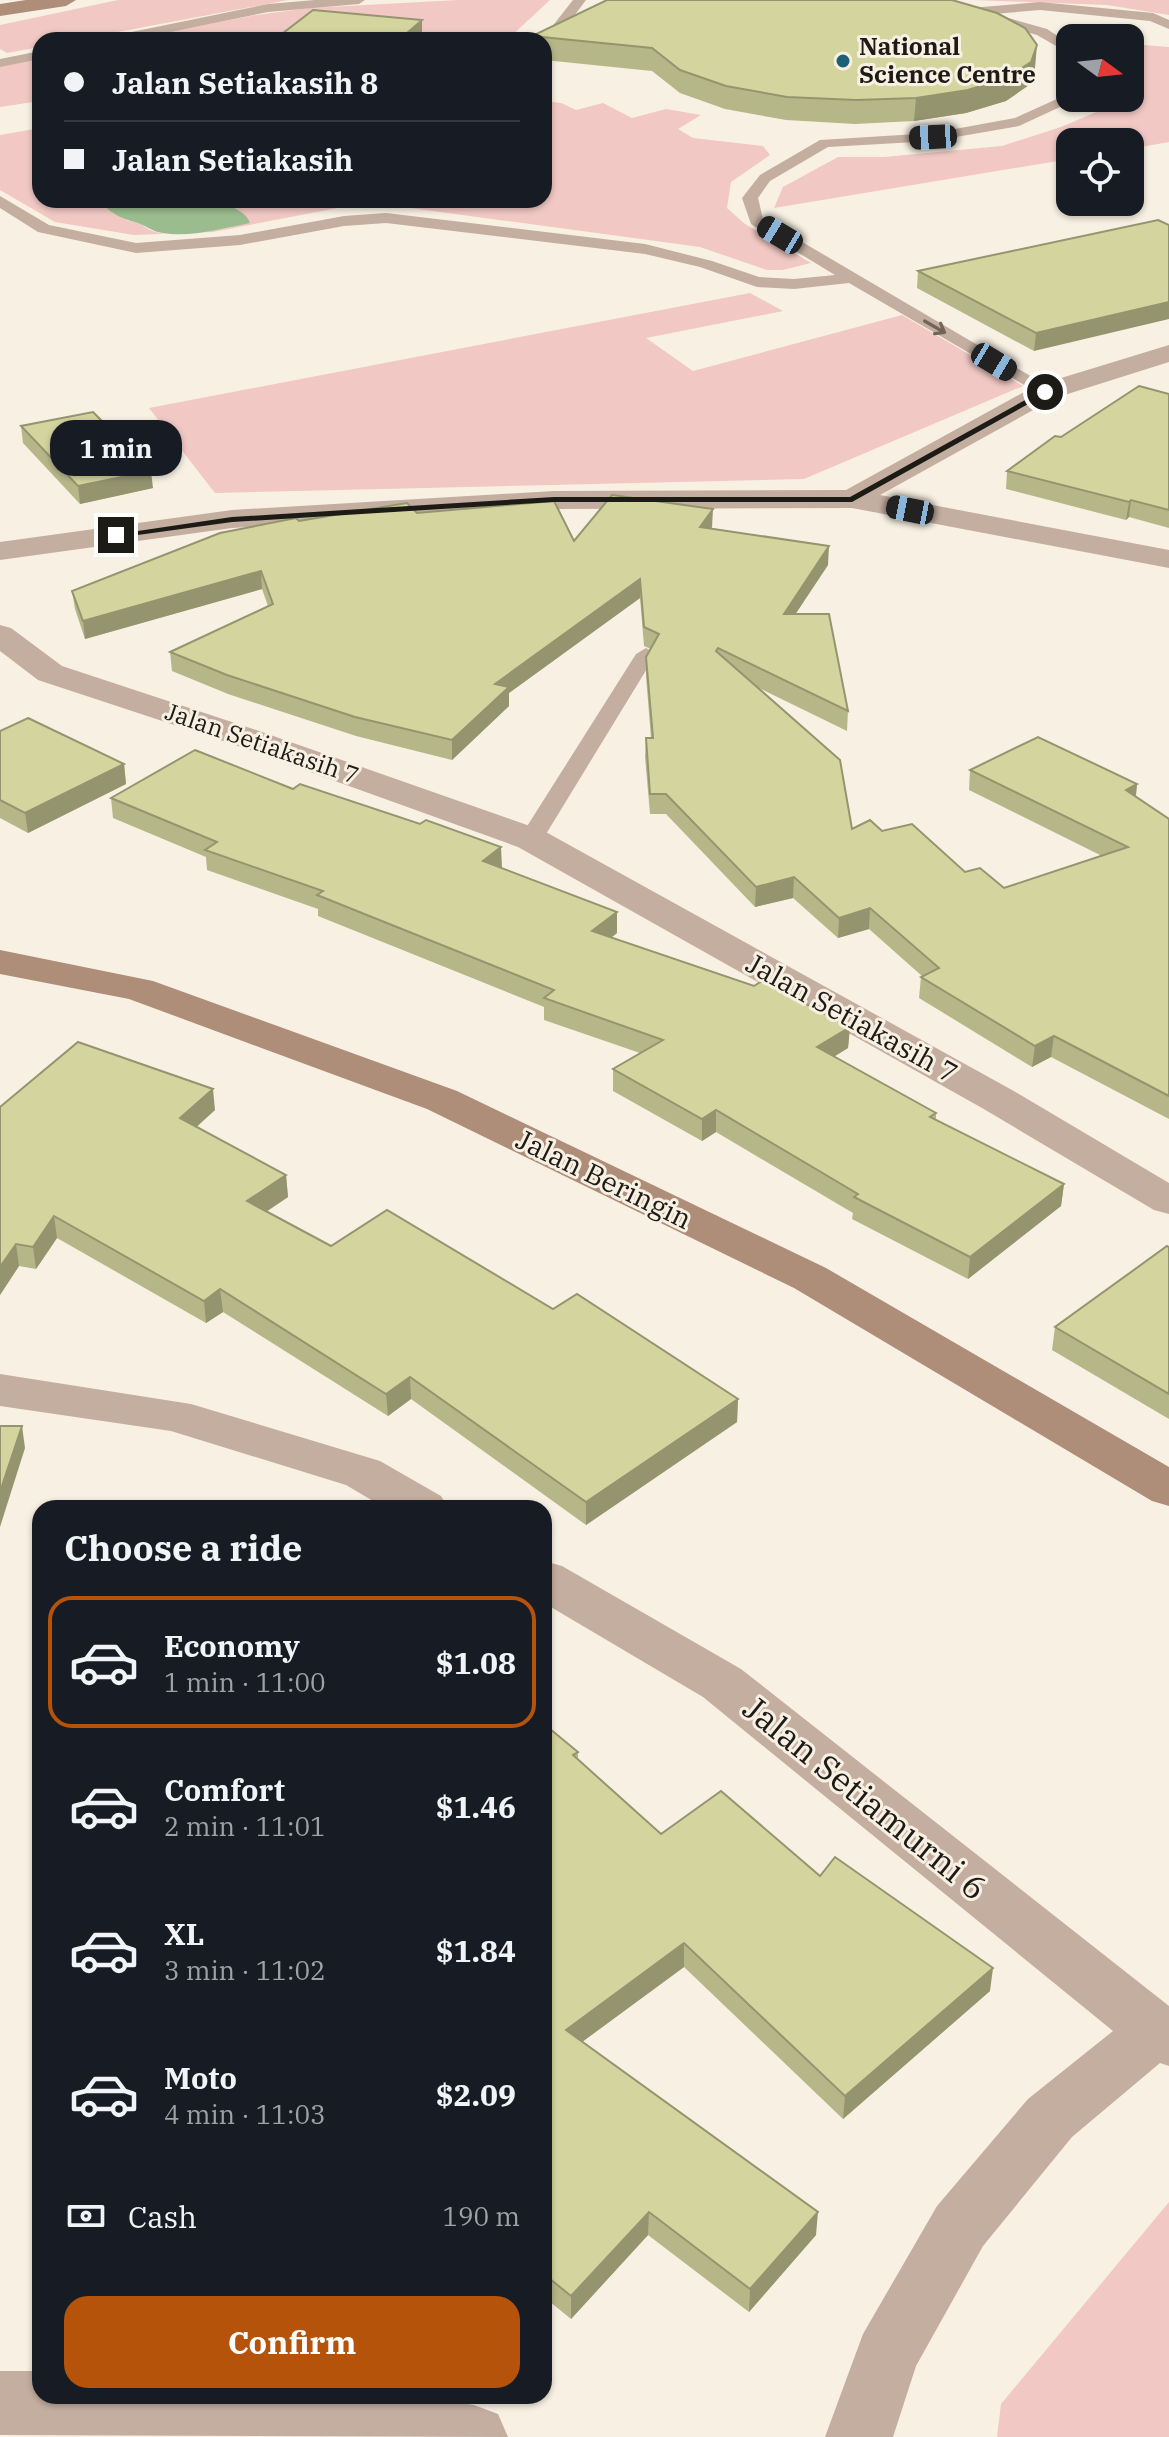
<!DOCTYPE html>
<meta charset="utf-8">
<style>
:root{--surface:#171b24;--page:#242831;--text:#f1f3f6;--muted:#9ea1a6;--line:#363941;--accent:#b45309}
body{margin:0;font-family:"IBM Plex Serif",serif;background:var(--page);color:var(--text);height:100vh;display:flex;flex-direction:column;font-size:30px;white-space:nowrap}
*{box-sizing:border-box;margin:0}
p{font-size:26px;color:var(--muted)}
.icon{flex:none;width:44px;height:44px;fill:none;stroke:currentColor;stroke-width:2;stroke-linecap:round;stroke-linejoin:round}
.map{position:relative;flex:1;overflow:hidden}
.side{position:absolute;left:32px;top:1500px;width:520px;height:904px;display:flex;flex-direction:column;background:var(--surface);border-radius:24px;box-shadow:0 2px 6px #0004}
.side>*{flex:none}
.banner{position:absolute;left:32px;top:32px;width:520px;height:176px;border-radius:24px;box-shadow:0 2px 6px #0004;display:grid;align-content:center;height:176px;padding:0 32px;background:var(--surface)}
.needle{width:52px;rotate:105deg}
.buttons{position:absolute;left:1056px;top:24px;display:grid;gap:16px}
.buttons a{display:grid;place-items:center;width:88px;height:88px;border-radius:16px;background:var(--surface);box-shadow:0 2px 6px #0004;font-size:40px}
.end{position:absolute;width:36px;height:36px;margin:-18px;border:10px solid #1d1b16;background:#fff;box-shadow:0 0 0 4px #fff}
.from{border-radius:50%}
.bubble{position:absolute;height:56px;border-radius:24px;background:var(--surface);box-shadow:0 2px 6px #0004;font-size:26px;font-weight:800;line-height:56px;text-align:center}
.car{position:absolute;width:24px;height:48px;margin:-24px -12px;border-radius:10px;box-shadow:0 0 6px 2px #0007;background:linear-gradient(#222 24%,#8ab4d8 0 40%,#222 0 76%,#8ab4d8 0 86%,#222 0)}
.banner b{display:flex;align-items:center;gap:28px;height:76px;font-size:30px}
.banner b+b{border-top:2px solid var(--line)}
.banner i{width:20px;height:20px;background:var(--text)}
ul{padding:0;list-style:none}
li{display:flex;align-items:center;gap:24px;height:132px;margin:0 16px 12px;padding:0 16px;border:4px solid transparent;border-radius:24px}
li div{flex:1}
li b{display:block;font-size:30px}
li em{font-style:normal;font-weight:800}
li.active{border-color:var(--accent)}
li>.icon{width:72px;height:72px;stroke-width:1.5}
h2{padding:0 32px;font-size:36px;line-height:96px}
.pay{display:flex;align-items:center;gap:20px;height:88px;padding:0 32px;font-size:30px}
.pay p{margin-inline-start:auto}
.action{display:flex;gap:16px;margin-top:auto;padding:16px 32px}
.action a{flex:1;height:92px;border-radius:24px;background:var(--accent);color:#fff;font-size:32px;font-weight:800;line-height:92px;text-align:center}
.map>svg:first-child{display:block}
.green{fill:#f1c8c4}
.water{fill:#9bbc8f}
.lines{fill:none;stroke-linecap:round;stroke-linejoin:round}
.lane{fill:#c4aea0;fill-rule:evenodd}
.street{fill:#c4aea0;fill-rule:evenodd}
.secondary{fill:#ae8d79;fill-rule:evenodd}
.wall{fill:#b6b788}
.shaded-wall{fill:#94956f}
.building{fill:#d4d59e;stroke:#94956f;stroke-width:2}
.oneway{stroke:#70645b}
.route{fill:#1d1b16}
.poi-dot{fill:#1e6174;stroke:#f8f0e3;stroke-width:3}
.labels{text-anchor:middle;stroke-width:6;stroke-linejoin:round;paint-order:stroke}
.far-poi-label{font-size:24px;font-weight:bold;fill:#1d1b16;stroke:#f8f0e3;text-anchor:start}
.far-street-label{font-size:24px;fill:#1d1b16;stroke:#f8f0e3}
.street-label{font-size:28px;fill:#1d1b16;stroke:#f8f0e3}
.near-street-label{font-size:34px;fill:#1d1b16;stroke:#f8f0e3}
</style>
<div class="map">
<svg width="1169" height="2437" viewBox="0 0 1169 2437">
<rect width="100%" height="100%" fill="#f8f0e3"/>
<!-- green -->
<g class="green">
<path d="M 118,0 L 288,0 L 75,40 L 40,40 L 40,47 L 7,53 L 0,49 L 0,25 Z"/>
<path d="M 458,0 L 550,0 L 507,40 L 124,40 L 256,15 L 310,8 Z"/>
<path d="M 973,0 L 1169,0 L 1169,15 L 1107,5 Z"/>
<path d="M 1084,24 L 1118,26 L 1143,45 L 1169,47 L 1169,142 L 1130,149 L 1130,142 L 1070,142 L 1070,159 L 774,208 L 783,187 L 838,157 L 884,157 L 1002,146 L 1061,127 L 1101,110 L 1119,98 L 1130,98 L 1132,72 L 1130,38 L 1092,38 L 1072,30 Z"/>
<path d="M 40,57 L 40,101 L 0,107 L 0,64 Z"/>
<path d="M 544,101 L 561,103 L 576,110 L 603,103 L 632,118 L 666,109 L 701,115 L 678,129 L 693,138 L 763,146 L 770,155 L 731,182 L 727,208 L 745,224 L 811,263 L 783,270 L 767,270 L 700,247 L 396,206 L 343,207 L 213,232 L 134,235 L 55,222 L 0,190 L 0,135 L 40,128 L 40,200 L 99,200 L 128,221 L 140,222 C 153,239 181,233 200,231 L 223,203 L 211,200 L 544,200 Z"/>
<path d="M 750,293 L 783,311 L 646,338 L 693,371 L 902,315 L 1023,386 L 804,479 L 215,493 L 149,408 Z"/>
<path d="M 1169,2202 L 1169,2437 L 997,2437 L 1001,2404 Z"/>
</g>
<!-- water -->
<path class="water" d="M 99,200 C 131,200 239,189 250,223 C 223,228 190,238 163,233 C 152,232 144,224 135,222 C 119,218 109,212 99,200 Z"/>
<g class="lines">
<!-- lane -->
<g class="lane">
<path d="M 315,0 L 365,0 L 359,4 L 268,12 L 131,40 L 105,40 L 112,36 L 268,4 Z"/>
<path d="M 573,0 L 586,0 L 559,36 L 549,36 L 547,33 Z"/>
<path d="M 1040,2 L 1153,13 L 1169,20 L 1169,29 L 1150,21 L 1040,10 L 994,14 L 1047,29 L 1070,44 L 1070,54 L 1037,35 L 982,19 L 981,15 L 970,16 L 964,12 L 970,8 Z"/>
<path d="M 40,51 L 40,59 L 0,67 L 0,59 Z"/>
<path d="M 1070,93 L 1070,98 L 1075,100 L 1019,126 L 933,141 L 828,147 L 770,181 L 758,198 L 763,219 L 1051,388 L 1054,392 L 1045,397 L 849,283 L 794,289 L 757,287 L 700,267 L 645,254 L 386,223 L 344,226 L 240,245 L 136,253 L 38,232 L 0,208 L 0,196 L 49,225 L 136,243 L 240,235 L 344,216 L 386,213 L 645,244 L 712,261 L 759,277 L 794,279 L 835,275 L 751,224 L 742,198 L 760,175 L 820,140 L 933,133 L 1015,118 Z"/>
<path d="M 646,648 L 656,654 L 543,839 L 539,844 L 523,844 L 519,839 L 636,654 Z"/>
</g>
<!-- street -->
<g class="street">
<path d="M 1169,345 L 1169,362 L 1055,398 L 880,495 L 1169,550 L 1169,568 L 852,508 L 554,509 L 232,528 L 0,560 L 0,542 L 232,510 L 554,491 L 846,490 L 1035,386 Z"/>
<path d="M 0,625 L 11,628 L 62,666 L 262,732 L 544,831 L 1012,1090 L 1169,1183 L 1169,1214 L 1154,1210 L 982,1108 L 518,847 L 238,746 L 38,680 L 0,651 Z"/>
<path d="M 0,1374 L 191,1404 L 380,1461 L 441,1496 L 448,1508 L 385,1508 L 346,1485 L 171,1431 L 0,1406 Z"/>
<path d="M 544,1561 L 562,1566 L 741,1669 L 1169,2006 L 1169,2066 L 1160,2063 L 1072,2137 L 983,2246 L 916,2366 L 893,2437 L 825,2437 L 863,2334 L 937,2206 L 1028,2099 L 1113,2031 L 703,1697 L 544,1603 Z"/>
<path d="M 0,2371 L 40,2371 L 40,2396 L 411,2396 L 474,2405 L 498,2414 L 508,2437 L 0,2435 Z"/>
</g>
<!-- secondary -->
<g class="secondary">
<path d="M 26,0 L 76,0 L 66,6 L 0,16 L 0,4 Z"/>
<path d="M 0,950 L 153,981 L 457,1091 L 826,1268 L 1169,1467 L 1169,1506 L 1152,1501 L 794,1288 L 427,1109 L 129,999 L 0,974 Z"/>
</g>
</g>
<!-- wall -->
<g class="wall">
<path d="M 532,36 L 1035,68 L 1029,85 L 1006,101 L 966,113 L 914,121 L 855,124 L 786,120 L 725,109 L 680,93 L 652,71 L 544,60 L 544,40 L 532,40 Z"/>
<path d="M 1158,220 L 1034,351 L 917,288 L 918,271 Z"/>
<path d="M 1169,394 L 1169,528 L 1129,517 L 1126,520 L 1006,489 L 1007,471 L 1061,437 Z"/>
<path d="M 21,426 L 153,488 L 80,504 L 23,443 Z"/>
<path d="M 417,513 L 574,541 L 712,527 L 711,529 L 828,565 L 795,614 L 848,711 L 847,731 L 755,686 L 852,829 L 882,831 L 965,872 L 1004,888 L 1102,856 L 969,790 L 970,770 L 1137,784 L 1136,796 L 1169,819 L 1169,1119 L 1051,1057 L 1032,1067 L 919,998 L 921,977 L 922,976 L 869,929 L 838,938 L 793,898 L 755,907 L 666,814 L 650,814 L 645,757 L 646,738 L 651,738 L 646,676 L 646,657 L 651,649 L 644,646 L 640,598 L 509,693 L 509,706 L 452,760 L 356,736 L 228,694 L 172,671 L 170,652 L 268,606 L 262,589 L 85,639 L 75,609 L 72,591 L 299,521 Z"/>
<path d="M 0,731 L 124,764 L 126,784 L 28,833 L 0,818 Z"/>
<path d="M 293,789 L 502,867 L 501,868 L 617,912 L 617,933 L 611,938 L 850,1027 L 848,1048 L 834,1056 L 936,1113 L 936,1120 L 1064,1184 L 1061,1206 L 968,1279 L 852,1219 L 853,1213 L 716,1132 L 702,1141 L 613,1091 L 613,1069 L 640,1053 L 544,1020 L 544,1007 L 318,916 L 318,909 L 207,870 L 206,857 L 113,818 L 111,798 Z"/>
<path d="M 0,1107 L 215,1110 L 196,1127 L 286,1175 L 288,1197 L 266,1212 L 331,1246 L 553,1309 L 738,1399 L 737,1422 L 586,1525 L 411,1399 L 388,1416 L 223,1312 L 206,1323 L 57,1238 L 36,1269 L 19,1266 L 0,1295 Z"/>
<path d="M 1169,1247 L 1169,1419 L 1052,1350 L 1055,1327 Z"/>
<path d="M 544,1724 L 578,1752 L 578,1759 L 661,1834 L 820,1876 L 990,1991 L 843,2119 L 684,1967 L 582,2042 L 816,2235 L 749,2312 L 648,2235 L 571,2319 L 544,2297 Z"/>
</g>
<!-- shaded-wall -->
<g class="shaded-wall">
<path d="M 422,20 L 422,39 L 421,40 L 399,40 Z"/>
<path d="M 1037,45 L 1035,68 L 1029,85 L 1006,101 L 966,113 L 914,121 L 916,98 Z"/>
<path d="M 1169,302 L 1169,319 L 1034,351 L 1036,333 Z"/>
<path d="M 151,471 L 153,488 L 80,504 L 78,486 Z"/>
<path d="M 1131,500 L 1129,517 L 1126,520 L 1129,502 Z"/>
<path d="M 713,509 L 712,527 L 699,545 L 700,527 Z"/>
<path d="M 829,546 L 828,565 L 783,633 L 784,614 Z"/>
<path d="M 261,571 L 262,589 L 85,639 L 83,621 Z"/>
<path d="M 640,579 L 640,598 L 509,693 L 509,706 L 452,760 L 452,740 L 495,684 Z"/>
<path d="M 124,764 L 126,784 L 28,833 L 25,813 Z"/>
<path d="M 1137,784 L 1135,803 L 1126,790 Z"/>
<path d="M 501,847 L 502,867 L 483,881 L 483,861 Z"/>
<path d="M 794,877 L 793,898 L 755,907 L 756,887 Z"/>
<path d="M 870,908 L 869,929 L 838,938 L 839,918 Z"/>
<path d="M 617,912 L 617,933 L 592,952 L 592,931 Z"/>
<path d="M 850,1027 L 848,1048 L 816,1068 L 817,1047 Z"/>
<path d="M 1054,1036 L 1051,1057 L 1032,1067 L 1035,1046 Z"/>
<path d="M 213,1089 L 215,1110 L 182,1140 L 180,1118 Z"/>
<path d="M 716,1110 L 716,1132 L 702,1141 L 702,1119 Z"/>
<path d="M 286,1175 L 288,1197 L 249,1223 L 247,1201 Z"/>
<path d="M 1064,1184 L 1061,1206 L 968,1279 L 970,1257 Z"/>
<path d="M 54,1216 L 57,1238 L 36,1269 L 33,1247 Z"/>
<path d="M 16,1244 L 19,1266 L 0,1295 L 0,1267 Z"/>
<path d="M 220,1289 L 223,1312 L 206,1323 L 204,1301 Z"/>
<path d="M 410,1377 L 411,1399 L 388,1416 L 386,1394 Z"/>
<path d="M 738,1399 L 737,1422 L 586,1525 L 586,1502 Z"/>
<path d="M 22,1426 L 25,1448 L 0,1527 L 0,1492 Z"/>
<path d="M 684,1943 L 684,1967 L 567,2053 L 566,2030 Z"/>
<path d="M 993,1968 L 990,1991 L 843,2119 L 845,2096 Z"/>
<path d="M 649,2212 L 648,2235 L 571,2319 L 571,2296 Z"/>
<path d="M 818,2212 L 816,2235 L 749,2312 L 750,2289 Z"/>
</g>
<!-- building -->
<g class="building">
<path d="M 607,0 L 952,0 L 997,13 L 1025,28 L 1037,45 L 1031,62 L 1008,77 L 968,90 L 916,98 L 856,100 L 787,97 L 726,86 L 680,70 L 652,48 L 532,36 Z"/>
<path d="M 313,10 L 422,20 L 399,40 L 274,40 Z"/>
<path d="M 1158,220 L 1169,225 L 1169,302 L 1036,333 L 918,271 Z"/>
<path d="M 1139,386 L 1169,394 L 1169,510 L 1131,500 L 1129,502 L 1007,471 L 1055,436 L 1061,437 Z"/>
<path d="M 93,412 L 151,471 L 78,486 L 21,426 Z"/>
<path d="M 612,495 L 713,509 L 700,527 L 829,546 L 784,614 L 829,614 L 848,711 L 718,648 L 716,651 L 840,760 L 852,829 L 870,820 L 882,831 L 912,824 L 965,872 L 980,868 L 1004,888 L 1128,847 L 970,770 L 1038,737 L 1137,784 L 1126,790 L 1169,819 L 1169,1096 L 1054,1036 L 1035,1046 L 921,977 L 939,968 L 870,908 L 839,918 L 794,877 L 756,887 L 666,794 L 650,794 L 646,738 L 653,738 L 646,657 L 659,634 L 644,627 L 640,579 L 495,684 L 509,687 L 452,740 L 355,717 L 227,675 L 170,652 L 273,604 L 261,571 L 83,621 L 72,591 L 220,533 L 296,518 L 299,521 L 407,503 L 417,513 L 554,501 L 574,541 Z"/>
<path d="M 28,718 L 124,764 L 25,813 L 0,800 L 0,731 Z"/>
<path d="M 195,750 L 293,789 L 300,784 L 420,824 L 426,820 L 501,847 L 483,861 L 617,912 L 592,931 L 754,986 L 762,981 L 850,1027 L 817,1047 L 936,1113 L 930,1117 L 1064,1184 L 970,1257 L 854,1197 L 858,1194 L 716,1110 L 702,1119 L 613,1069 L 663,1040 L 544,998 L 554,990 L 317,895 L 323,891 L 205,850 L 217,842 L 111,798 Z"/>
<path d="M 78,1042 L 213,1089 L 180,1118 L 286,1175 L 247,1201 L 331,1246 L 387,1210 L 553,1309 L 577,1294 L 738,1399 L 586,1502 L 410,1377 L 386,1394 L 220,1289 L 204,1301 L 54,1216 L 33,1247 L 16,1244 L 0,1267 L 0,1107 Z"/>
<path d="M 1167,1246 L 1169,1247 L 1169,1394 L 1055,1327 Z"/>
<path d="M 0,1426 L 22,1426 L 0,1492 Z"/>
<path d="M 544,1724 L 578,1752 L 573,1755 L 661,1834 L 721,1791 L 820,1876 L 835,1857 L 993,1968 L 845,2096 L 684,1943 L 566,2030 L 818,2212 L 750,2289 L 649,2212 L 571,2296 L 544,2274 Z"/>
</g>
<!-- one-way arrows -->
<defs><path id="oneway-shaft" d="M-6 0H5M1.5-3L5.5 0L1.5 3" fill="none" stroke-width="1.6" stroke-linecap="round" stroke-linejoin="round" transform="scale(2)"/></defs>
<use class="oneway" href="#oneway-shaft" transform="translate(935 327) rotate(30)"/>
<!-- route -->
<path class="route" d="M 1045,389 L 1048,393 L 852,502 L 554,502 L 232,522 L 116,538 L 111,535 L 232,517 L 554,497 L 850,497 Z"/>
<!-- markers -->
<circle class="poi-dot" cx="843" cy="61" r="8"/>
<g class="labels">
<!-- far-poi labels -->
<g class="far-poi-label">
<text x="859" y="55">National<tspan x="859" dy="28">Science Centre</tspan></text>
</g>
<!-- far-street labels -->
<g class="far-street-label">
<text transform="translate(262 744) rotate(19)" y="8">Jalan Setiakasih 7</text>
</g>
<!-- street labels -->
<g class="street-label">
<text transform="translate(852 1018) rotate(29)" y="10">Jalan Setiakasih 7</text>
<text transform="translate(604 1179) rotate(26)" y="10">Jalan Beringin</text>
</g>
<!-- near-street labels -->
<g class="near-street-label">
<text transform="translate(865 1798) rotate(39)" y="12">Jalan Setiamurni 6</text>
</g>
</g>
</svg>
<div class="buttons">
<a><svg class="needle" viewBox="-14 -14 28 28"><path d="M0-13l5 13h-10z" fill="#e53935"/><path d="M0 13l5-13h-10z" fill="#9ea1a6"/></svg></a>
<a><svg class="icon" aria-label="locate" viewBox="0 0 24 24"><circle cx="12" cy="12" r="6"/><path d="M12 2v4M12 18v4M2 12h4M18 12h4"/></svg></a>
</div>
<i class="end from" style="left:1045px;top:392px"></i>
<i class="end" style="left:116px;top:535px"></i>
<div class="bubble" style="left:50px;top:420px;width:132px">1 min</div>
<i class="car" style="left:933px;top:137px;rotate:267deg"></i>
<i class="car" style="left:780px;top:235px;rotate:301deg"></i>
<i class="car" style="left:994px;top:362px;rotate:121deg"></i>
<i class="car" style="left:910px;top:510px;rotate:281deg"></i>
<div class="banner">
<b><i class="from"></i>Jalan Setiakasih 8</b>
<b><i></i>Jalan Setiakasih</b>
</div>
<section class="side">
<h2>Choose a ride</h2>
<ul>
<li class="active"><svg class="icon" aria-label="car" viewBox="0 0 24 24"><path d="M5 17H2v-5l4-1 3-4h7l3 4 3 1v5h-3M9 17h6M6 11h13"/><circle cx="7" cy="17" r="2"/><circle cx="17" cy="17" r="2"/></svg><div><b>Economy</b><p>1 min · 11:00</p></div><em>$1.08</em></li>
<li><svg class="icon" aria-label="car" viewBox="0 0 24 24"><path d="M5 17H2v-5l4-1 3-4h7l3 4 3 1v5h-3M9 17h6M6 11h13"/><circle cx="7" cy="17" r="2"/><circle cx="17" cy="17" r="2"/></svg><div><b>Comfort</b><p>2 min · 11:01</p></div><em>$1.46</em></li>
<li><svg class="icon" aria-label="car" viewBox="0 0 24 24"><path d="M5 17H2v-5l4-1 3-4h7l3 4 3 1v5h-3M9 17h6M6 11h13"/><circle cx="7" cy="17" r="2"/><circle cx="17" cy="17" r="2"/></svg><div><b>XL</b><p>3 min · 11:02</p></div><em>$1.84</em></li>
<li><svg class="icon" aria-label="car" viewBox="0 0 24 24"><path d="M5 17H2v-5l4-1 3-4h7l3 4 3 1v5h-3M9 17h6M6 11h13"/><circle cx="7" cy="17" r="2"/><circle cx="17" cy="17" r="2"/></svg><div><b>Moto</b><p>4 min · 11:03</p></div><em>$2.09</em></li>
</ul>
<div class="pay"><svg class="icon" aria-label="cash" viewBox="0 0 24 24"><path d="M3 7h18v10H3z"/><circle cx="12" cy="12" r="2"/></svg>Cash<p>190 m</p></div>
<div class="action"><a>Confirm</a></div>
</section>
</div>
